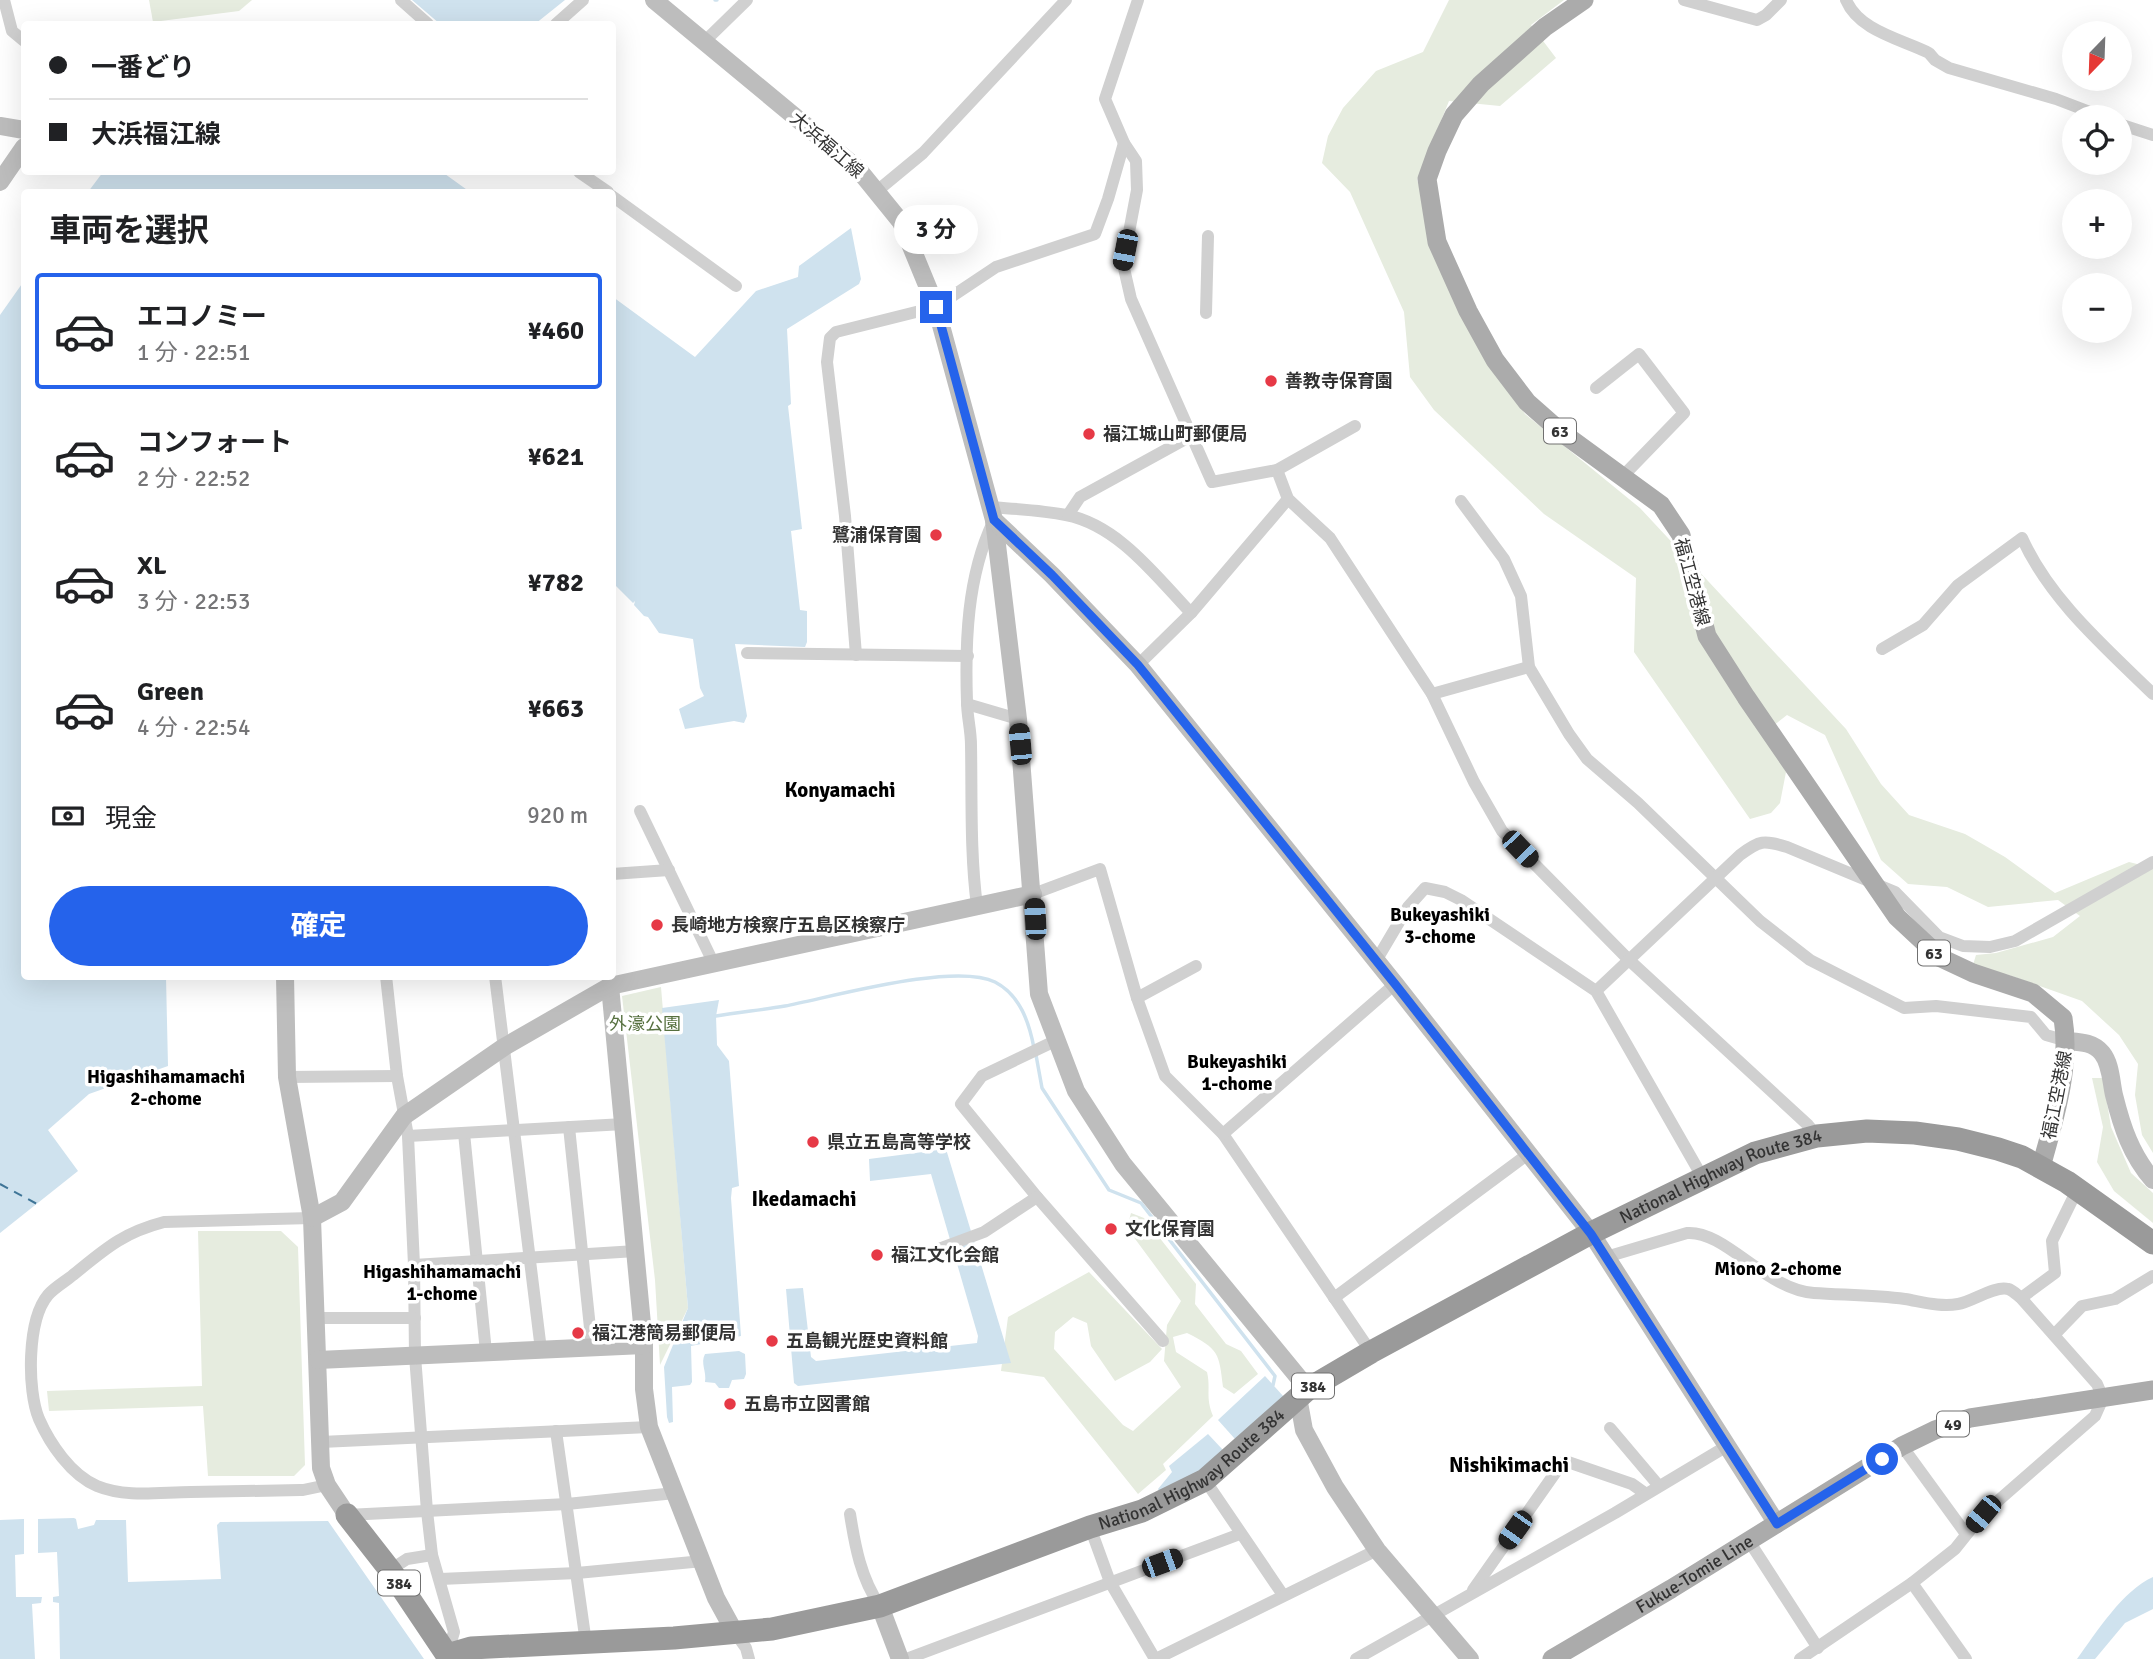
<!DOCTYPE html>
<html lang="ja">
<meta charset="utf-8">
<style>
:root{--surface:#fff;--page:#f2f2f2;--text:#202124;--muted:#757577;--line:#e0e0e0;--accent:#2563eb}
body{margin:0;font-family:Signika,"Noto Sans JP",sans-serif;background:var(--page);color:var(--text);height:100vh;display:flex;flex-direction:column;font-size:26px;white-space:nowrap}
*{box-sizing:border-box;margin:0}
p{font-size:23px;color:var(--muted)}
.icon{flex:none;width:38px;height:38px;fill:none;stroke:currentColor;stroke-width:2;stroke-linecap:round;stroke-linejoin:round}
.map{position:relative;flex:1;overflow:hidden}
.panel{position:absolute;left:21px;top:189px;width:595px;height:791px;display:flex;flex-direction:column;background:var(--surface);border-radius:7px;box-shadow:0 7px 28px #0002}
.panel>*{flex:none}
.hud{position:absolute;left:21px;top:21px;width:595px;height:154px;border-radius:7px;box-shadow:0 7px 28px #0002;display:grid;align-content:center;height:154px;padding:0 28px;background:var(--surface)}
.needle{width:46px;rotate:203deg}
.fabs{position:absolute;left:2062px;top:21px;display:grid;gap:14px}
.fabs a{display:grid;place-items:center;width:70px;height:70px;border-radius:50%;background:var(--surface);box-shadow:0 7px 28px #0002;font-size:35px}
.end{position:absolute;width:32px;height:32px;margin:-16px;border:9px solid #2563eb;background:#fff;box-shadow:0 0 0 4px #fff}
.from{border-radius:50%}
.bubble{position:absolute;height:49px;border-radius:24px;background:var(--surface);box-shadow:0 7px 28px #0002;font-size:23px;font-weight:700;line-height:49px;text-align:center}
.car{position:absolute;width:21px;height:42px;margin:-21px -10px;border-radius:9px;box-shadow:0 0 5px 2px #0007;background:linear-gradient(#222 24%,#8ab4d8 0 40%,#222 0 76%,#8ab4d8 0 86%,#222 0)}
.hud b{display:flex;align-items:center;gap:24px;height:66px;font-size:26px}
.hud b+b{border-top:2px solid var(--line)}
.hud i{width:18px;height:18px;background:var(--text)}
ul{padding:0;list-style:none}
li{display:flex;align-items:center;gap:21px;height:116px;margin:0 14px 10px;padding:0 14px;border:4px solid transparent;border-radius:7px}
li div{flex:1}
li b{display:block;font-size:26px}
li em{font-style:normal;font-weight:700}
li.active{border-color:var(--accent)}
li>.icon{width:63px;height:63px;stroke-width:1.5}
h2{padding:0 28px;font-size:32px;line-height:84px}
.pay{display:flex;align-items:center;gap:18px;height:77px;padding:0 28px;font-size:26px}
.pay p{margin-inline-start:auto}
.action{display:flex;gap:14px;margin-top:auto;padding:14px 28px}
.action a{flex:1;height:80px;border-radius:42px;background:var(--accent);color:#fff;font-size:28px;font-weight:700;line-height:80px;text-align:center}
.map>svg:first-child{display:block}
.green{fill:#e6ecdf}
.water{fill:#cfe2ee}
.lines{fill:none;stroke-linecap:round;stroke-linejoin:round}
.stream{stroke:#cfe2ee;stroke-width:3.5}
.ferry{stroke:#3f7597;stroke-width:2;stroke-dasharray:9 7;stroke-linecap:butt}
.street{stroke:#d0d0d0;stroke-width:12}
.secondary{stroke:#bdbdbd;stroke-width:18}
.primary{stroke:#ababab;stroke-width:19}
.highway{stroke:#9a9a9a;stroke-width:23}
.route{stroke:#2563eb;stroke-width:9}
.poi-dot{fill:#e63946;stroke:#fff;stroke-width:2.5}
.labels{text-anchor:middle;stroke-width:7;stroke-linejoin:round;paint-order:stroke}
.shield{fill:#fff;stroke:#707070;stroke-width:2}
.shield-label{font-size:16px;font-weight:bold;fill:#333}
.street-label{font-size:18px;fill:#333;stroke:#fff}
.poi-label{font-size:18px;font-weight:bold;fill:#333;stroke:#fff;text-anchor:start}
.park-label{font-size:18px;fill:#56703f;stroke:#fff}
.neighbourhood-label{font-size:19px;font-weight:bold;fill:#000;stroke:#fff}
.quarter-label{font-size:21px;font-weight:bold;fill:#000;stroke:#fff}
</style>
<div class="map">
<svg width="2153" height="1659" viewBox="0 0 2153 1659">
<rect width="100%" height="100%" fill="#fff"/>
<!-- green -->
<g class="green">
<path d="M 149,0 L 252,0 L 239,11 L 153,22 Z"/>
<path d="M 1449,0 L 1564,0 L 1531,25 L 1556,58 L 1500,106 L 1449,101 L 1417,180 L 1470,331 L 1525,414 L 1640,508 L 1846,729 L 1881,784 L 1909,815 L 1965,834 L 2005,857 L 2055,893 L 2129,862 L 2153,868 L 2153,1153 L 2142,1135 L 2135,1095 L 2138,1064 L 2119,1035 L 2082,1001 L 2009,975 L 1972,968 L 1976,955 L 1996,953 L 2053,937 L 2080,916 L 2058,900 L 1988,907 L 1947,887 L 1908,884 L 1881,860 L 1825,735 L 1787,715 L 1764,733 L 1786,772 L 1780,803 L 1771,813 L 1750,819 L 1634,652 L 1636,578 L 1544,514 L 1434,410 L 1410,377 L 1404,312 L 1350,192 L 1322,163 L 1328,136 L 1343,108 L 1376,71 L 1423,52 Z"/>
<path d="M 661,987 L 688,1308 L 660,1365 L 655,1280 L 622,996 Z"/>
<path d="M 2092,1078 L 2103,1078 L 2111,1127 L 2131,1173 L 2153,1193 L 2153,1223 L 2114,1191 L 2097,1162 L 2103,1127 Z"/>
<path d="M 1131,1213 L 1144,1218 L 1196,1284 L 1195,1304 L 1226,1344 L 1241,1351 L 1258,1374 L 1234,1394 L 1223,1387 C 1219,1353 1219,1349 1187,1333 L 1173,1337 L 1176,1352 L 1207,1372 C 1211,1389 1205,1397 1213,1416 L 1163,1464 L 1166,1470 L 1138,1494 L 1044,1377 L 1001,1371 L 1008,1317 L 1089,1272 L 1162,1349 L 1150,1362 L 1115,1381 L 1091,1346 L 1087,1323 L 1073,1317 L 1055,1332 L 1054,1349 L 1123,1425 L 1133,1431 L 1181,1387 L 1164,1361 L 1167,1325 L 1181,1301 L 1127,1228 Z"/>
<path d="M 198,1231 L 281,1231 L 298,1247 L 305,1465 L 294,1476 L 208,1476 L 203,1406 L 49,1411 L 47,1391 L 202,1386 Z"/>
</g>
<!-- water -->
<g class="water">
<path d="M 412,0 L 565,0 L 535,24 L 440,24 Z"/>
<path d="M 103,172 L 420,174 L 421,172 L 445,172 L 445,174 L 470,192 L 88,192 Z"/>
<path d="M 851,228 L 861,279 L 859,284 L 787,329 L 791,404 L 788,406 L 802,529 L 791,531 L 800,610 L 807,611 L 807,642 L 805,647 L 735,644 L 747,716 L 744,723 L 734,721 L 685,729 L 679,709 L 704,696 L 700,688 L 693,639 L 659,633 L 648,617 L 644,616 L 634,605 L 635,601 L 633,603 L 613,583 L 613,297 L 695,357 L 756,291 L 798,277 L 799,266 Z"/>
<path d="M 24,281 L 24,976 L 166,977 L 168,1066 L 89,1094 L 48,1130 L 78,1171 L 0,1233 L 0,315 Z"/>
<path d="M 719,1000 L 716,1016 L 717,1045 L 729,1061 L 739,1186 L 732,1188 L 731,1198 L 741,1336 L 691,1346 L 692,1382 L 690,1385 L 672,1387 L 673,1422 L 669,1423 L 667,1417 L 664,1367 L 688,1308 L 662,1008 Z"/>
<path d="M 946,1149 L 1011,1363 L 798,1386 L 794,1383 L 786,1289 L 803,1288 L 811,1357 L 816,1361 L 977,1343 L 978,1336 L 931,1174 L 870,1181 L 869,1159 Z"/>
<path d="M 739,1351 L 745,1354 L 746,1374 L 744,1379 L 732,1380 L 729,1388 L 719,1388 L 715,1383 L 705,1382 C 707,1372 700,1363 705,1354 Z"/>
<path d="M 1265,1376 L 1284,1397 L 1235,1439 L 1218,1420 Z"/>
<path d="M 1208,1434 L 1223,1450 L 1187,1482 L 1160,1493 L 1158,1489 L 1172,1472 L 1169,1466 Z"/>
<path d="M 74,1518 L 76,1519 L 78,1529 L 94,1525 L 96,1520 L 126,1520 L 128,1582 L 221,1579 L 217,1525 L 220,1522 L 328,1521 L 424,1659 L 60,1659 L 59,1603 L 53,1602 L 53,1597 L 59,1596 L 57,1552 L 38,1553 L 38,1519 Z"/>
<path d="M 24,1519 L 24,1554 L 15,1555 L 16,1597 L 42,1597 L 41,1603 L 32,1604 L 35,1659 L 0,1659 L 0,1520 Z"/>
<path d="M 2153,1577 L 2153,1609 L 2125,1623 L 2095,1659 L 2077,1659 C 2096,1633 2123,1590 2153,1577 Z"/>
</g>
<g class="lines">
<!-- stream -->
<g class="stream">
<path d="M 715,0 L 717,0"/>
<path d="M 716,1016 C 739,1012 762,1010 785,1006 C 832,997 954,962 995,982 C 1020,995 1029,1022 1034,1048"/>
<path d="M 1036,1055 L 1042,1088 L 1109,1190 L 1141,1203 L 1275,1376 L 1273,1385"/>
</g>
<!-- ferry -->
<path class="ferry" d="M 0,1184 L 37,1204"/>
<!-- street -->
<g class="street">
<path d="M 4,0 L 12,31 L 24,41"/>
<path d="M 401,0 L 428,24"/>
<path d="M 1138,0 L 1105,99 L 1124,143 L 1136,161 L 1137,190 L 1123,264 L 1131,299 L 1212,482 L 1277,470 L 1355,426"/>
<path d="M 1684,0 L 1757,20 L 1766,15 L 1781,0"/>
<path d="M 1846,0 C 1859,31 1901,39 1929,53 L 1935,60 L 1949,68 L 2056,99 L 2103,117"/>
<path d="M 556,24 L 583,0"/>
<path d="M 704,42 L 747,0"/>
<path d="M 2119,124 L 2153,135"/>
<path d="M 579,172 L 608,192"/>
<path d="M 877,191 L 923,153 L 1066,0"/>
<path d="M 612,196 L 736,286"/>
<path d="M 1206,313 L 1208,236"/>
<path d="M 1596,388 L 1639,354 L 1684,413 L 1622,477"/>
<path d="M 1277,470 L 1288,499 L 1330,538 L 1432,694 L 1474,782 L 1502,831 L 1629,960 L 1808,1125 L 1817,1136"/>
<path d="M 1461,501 L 1504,559 L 1521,596 L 1529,667 L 1569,734 L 1587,759 L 1638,803 L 1760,921 L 1810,960 L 1904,1008 L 1936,1006 L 2031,1017 L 2046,1035 L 2067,1041"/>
<path d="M 990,507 C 1015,509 1041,510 1066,515 C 1118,525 1156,576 1191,613"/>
<path d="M 1068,515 L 1080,497 L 1191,436"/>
<path d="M 1882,649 L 1923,625 L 1958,585 L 2022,538 C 2050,600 2105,647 2153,694"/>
<path d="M 747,653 L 968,656"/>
<path d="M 856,655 L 845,516 L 827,362 L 830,338 L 836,332 L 936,307 L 996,267 L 1095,234 L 1108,199 L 1124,143"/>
<path d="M 1138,665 L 1191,613 L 1288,499"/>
<path d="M 1432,694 L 1529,667"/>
<path d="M 967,704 L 1018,719"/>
<path d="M 640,811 L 713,962"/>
<path d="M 612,874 L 669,870"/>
<path d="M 1033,894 L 1100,869 L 1137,998 L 1165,1076 L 1223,1134 L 1371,1352"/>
<path d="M 977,906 C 970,853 972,798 971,745 C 971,730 967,716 967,702 C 965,642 967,577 993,522"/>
<path d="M 1376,961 L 1408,907 L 1425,888 L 1445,892 L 1461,900 L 1596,991 L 1704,1180"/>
<path d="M 386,976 L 397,1076 L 408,1136 L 414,1265 L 415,1356 L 427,1511 L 432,1555 L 454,1632 L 447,1655"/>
<path d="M 495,976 L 541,1350"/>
<path d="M 1596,991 L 1740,855 C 1760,840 1763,840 1787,847 L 1895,892 L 1939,937 L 1963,946 L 1990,947 L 2015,941 L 2153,862"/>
<path d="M 1137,998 L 1196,966"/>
<path d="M 1057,1040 L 982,1076 L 961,1104 L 1037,1197 L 1163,1341"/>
<path d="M 287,1077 L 397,1076"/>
<path d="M 569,1127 L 592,1347"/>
<path d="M 464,1133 L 486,1352"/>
<path d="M 1223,1134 L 1395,984"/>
<path d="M 408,1136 L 624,1124"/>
<path d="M 312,1218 L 164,1222 C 122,1233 105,1249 73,1275 C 66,1281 55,1287 48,1295 C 27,1320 27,1390 39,1419 C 50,1444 71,1475 97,1486 C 126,1498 161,1492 191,1492 C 229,1491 266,1491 303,1490 L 327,1485"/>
<path d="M 941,1248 L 984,1232 L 1037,1197"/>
<path d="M 1606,1257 L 1687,1233 C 1725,1230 1766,1290 1814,1293 C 1844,1295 1875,1295 1905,1299 C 1923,1302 1940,1307 1958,1304 C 1972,1302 1995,1285 2008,1289 C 2013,1290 2018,1296 2021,1298 L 2097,1384 L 2103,1398 L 2095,1416 L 1983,1514 L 1955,1549 L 1912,1583 L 1800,1659"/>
<path d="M 414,1265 L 636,1251"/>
<path d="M 1334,1298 L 1528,1154"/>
<path d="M 2021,1298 L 2055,1273 L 2052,1241 L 2078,1188"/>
<path d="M 316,1318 L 415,1318"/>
<path d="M 2054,1335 L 2082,1306 L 2115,1299 L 2153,1276"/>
<path d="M 1610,1428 L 1659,1486"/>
<path d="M 556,1431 L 586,1643"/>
<path d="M 321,1442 L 649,1427"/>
<path d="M 1902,1446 L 1966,1534"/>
<path d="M 1205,1480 L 1283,1595"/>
<path d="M 850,1514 C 855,1546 861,1579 880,1606"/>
<path d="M 347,1515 L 567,1504 L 675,1493"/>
<path d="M 1090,1527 L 1110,1582 L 1155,1659"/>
<path d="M 1749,1541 L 1818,1648"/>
<path d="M 390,1570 L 407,1559 L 432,1555"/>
<path d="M 440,1579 L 577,1573 L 703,1561"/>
<path d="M 1912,1583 L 1966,1659"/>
<path d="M 1473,1590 L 1560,1466 L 1565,1461 L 1632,1484 L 1646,1494"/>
<path d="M 734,1631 L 746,1648 L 749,1659"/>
<path d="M 906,1659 L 1240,1534"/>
<path d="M 1156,1659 L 1377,1550"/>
<path d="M 1356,1659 L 1615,1513 L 1727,1446"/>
</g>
<!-- secondary -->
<g class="secondary">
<path d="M 654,0 L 858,169 L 901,222 L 936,307 L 994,520 L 1018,719 L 1039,994 L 1076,1091 L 1123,1164 L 1308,1389"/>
<path d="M 0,126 L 24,130"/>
<path d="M 0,182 L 24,147"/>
<path d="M 994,520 L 1052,575 L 1138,665 L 1395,984 L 1591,1233 L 1777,1524"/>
<path d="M 285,976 L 287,1077 L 312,1218 L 321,1468 L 327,1485 L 347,1515"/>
<path d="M 610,986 L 644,1345 L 644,1389 L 649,1427 L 716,1598 L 734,1631"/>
<path d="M 2067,1041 C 2080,1042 2093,1042 2102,1053 C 2111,1064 2111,1082 2114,1095 C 2122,1127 2131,1155 2153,1180"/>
<path d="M 312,1218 L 342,1202 L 404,1116 L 504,1047 L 610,986 L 1033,894"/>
<path d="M 318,1360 L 644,1345"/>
<path d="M 1298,1397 L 1304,1430 L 1335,1487 L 1377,1550 L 1470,1659"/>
<path d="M 880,1606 L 900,1659"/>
</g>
<!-- primary -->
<g class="primary">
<path d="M 1584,0 L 1545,27 L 1481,84 L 1454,115 L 1437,151 L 1427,179 L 1433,217 L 1437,242 L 1468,311 L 1495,360 L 1527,402 L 1561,432 L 1661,505 L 1681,535 L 1707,636 L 1746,697 L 1897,917 L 1941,958 L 1973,973 L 2033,993 L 2063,1018 C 2071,1067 2054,1120 2041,1167"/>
<path id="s1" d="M 1552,1659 L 1671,1589 L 1902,1446 L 1935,1430 L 1970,1418 L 2153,1390"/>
</g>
<!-- highway -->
<path class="highway" id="s2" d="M 347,1515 L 390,1570 L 447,1655 L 471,1648 L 674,1638 L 772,1629 L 880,1606 L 1090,1527 L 1142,1511 L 1205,1480 L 1308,1389 L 1371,1352 L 1591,1233 L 1755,1153 L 1817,1136 L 1867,1131 L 1915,1133 L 1958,1139 L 1998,1149 L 2022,1157 L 2067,1182 L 2153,1243"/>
</g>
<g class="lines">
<!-- route -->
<path class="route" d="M 936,307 L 994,520 L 1052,575 L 1138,665 L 1395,984 L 1591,1234 L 1777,1524 L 1882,1459"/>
</g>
<!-- markers -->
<g class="poi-dot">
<circle cx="1271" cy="381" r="7"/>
<circle cx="1089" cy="434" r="7"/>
<circle cx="936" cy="535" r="7"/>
<circle cx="657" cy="925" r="7"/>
<circle cx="813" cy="1142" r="7"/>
<circle cx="1111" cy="1229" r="7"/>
<circle cx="877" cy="1255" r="7"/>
<circle cx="578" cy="1333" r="7"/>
<circle cx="772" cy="1341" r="7"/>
<circle cx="730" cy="1404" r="7"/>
</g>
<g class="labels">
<!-- shield labels -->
<g class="shield">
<rect x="1544" y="418.5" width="32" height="25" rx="5"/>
<rect x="1918" y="940.5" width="32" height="25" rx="5"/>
<rect x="1292" y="1373.5" width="42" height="25" rx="5"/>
<rect x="1937" y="1411.5" width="32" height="25" rx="5"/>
<rect x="378" y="1570.5" width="42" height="25" rx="5"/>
</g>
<g class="shield-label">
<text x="1560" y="437">63</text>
<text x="1934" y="959">63</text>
<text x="1313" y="1392">384</text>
<text x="1953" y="1430">49</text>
<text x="399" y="1589">384</text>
</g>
<!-- street labels -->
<g class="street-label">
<text transform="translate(827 145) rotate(41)" y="6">大浜福江線</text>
<text transform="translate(1692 582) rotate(75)" y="6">福江空港線</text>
<text transform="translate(2057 1095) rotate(-79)" y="6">福江空港線</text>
<text dy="6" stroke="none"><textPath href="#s2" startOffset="1561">National Highway Route 384</textPath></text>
<text dy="6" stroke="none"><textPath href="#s2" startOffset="952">National Highway Route 384</textPath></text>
<text dy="6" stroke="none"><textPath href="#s1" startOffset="166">Fukue-Tomie Line</textPath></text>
</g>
<!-- poi labels -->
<g class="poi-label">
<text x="1285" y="387">善教寺保育園</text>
<text x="1103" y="440">福江城山町郵便局</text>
<text x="922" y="541" text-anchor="end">鷺浦保育園</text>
<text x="671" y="931">長崎地方検察庁五島区検察庁</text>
<text x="827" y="1148">県立五島高等学校</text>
<text x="1125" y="1235">文化保育園</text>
<text x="891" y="1261">福江文化会館</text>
<text x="592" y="1339">福江港簡易郵便局</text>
<text x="786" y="1347">五島観光歴史資料館</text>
<text x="744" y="1410">五島市立図書館</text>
</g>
<!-- park labels -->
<g class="park-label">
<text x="645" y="1030">外濠公園</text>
</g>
<!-- neighbourhood labels -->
<g class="neighbourhood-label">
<text x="1440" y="921">Bukeyashiki<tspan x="1440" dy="22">3-chome</tspan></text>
<text x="1237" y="1068">Bukeyashiki<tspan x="1237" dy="22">1-chome</tspan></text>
<text x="166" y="1083">Higashihamamachi<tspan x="166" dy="22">2-chome</tspan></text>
<text x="1778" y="1275">Miono 2-chome</text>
<text x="442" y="1278">Higashihamamachi<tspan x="442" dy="22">1-chome</tspan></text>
</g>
<!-- quarter labels -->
<g class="quarter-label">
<text x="840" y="797">Konyamachi</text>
<text x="804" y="1206">Ikedamachi</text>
<text x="1509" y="1472">Nishikimachi</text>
</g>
</g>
</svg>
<div class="fabs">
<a><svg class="needle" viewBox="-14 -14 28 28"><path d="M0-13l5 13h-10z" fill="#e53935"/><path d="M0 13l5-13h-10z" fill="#757577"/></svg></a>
<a><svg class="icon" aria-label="locate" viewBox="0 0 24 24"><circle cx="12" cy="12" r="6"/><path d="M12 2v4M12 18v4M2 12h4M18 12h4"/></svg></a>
<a>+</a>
<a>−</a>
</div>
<i class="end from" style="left:1882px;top:1459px"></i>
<i class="end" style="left:936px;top:307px"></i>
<div class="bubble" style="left:894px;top:205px;width:84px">3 分</div>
<i class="car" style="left:1125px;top:250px;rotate:191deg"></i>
<i class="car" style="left:1020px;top:744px;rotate:355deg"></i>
<i class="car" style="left:1520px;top:849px;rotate:136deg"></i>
<i class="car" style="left:1035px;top:919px;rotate:357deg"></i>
<i class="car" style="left:1983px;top:1514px;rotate:220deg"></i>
<i class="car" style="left:1515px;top:1530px;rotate:215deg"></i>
<i class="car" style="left:1162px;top:1563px;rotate:70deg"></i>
<div class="hud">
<b><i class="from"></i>一番どり</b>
<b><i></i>大浜福江線</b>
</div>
<section class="panel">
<h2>車両を選択</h2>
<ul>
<li class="active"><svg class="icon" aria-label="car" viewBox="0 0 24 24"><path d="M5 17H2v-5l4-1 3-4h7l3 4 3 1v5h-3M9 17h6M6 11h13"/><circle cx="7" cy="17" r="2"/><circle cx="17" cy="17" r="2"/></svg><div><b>エコノミー</b><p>1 分 · 22:51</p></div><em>¥460</em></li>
<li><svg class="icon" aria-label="car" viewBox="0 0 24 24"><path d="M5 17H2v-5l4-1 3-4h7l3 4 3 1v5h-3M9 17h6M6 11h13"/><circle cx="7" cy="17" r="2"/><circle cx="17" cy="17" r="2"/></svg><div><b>コンフォート</b><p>2 分 · 22:52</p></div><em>¥621</em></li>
<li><svg class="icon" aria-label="car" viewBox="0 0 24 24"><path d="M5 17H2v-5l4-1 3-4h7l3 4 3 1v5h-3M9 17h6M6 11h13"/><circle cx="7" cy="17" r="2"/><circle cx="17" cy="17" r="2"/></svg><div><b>XL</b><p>3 分 · 22:53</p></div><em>¥782</em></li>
<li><svg class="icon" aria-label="car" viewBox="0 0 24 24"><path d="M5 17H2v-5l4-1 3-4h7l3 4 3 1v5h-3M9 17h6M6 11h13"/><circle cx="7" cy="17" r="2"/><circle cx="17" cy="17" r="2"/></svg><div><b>Green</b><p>4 分 · 22:54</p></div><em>¥663</em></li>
</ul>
<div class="pay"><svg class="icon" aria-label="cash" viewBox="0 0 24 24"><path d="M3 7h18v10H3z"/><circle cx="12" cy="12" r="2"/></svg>現金<p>920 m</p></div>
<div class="action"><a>確定</a></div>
</section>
</div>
